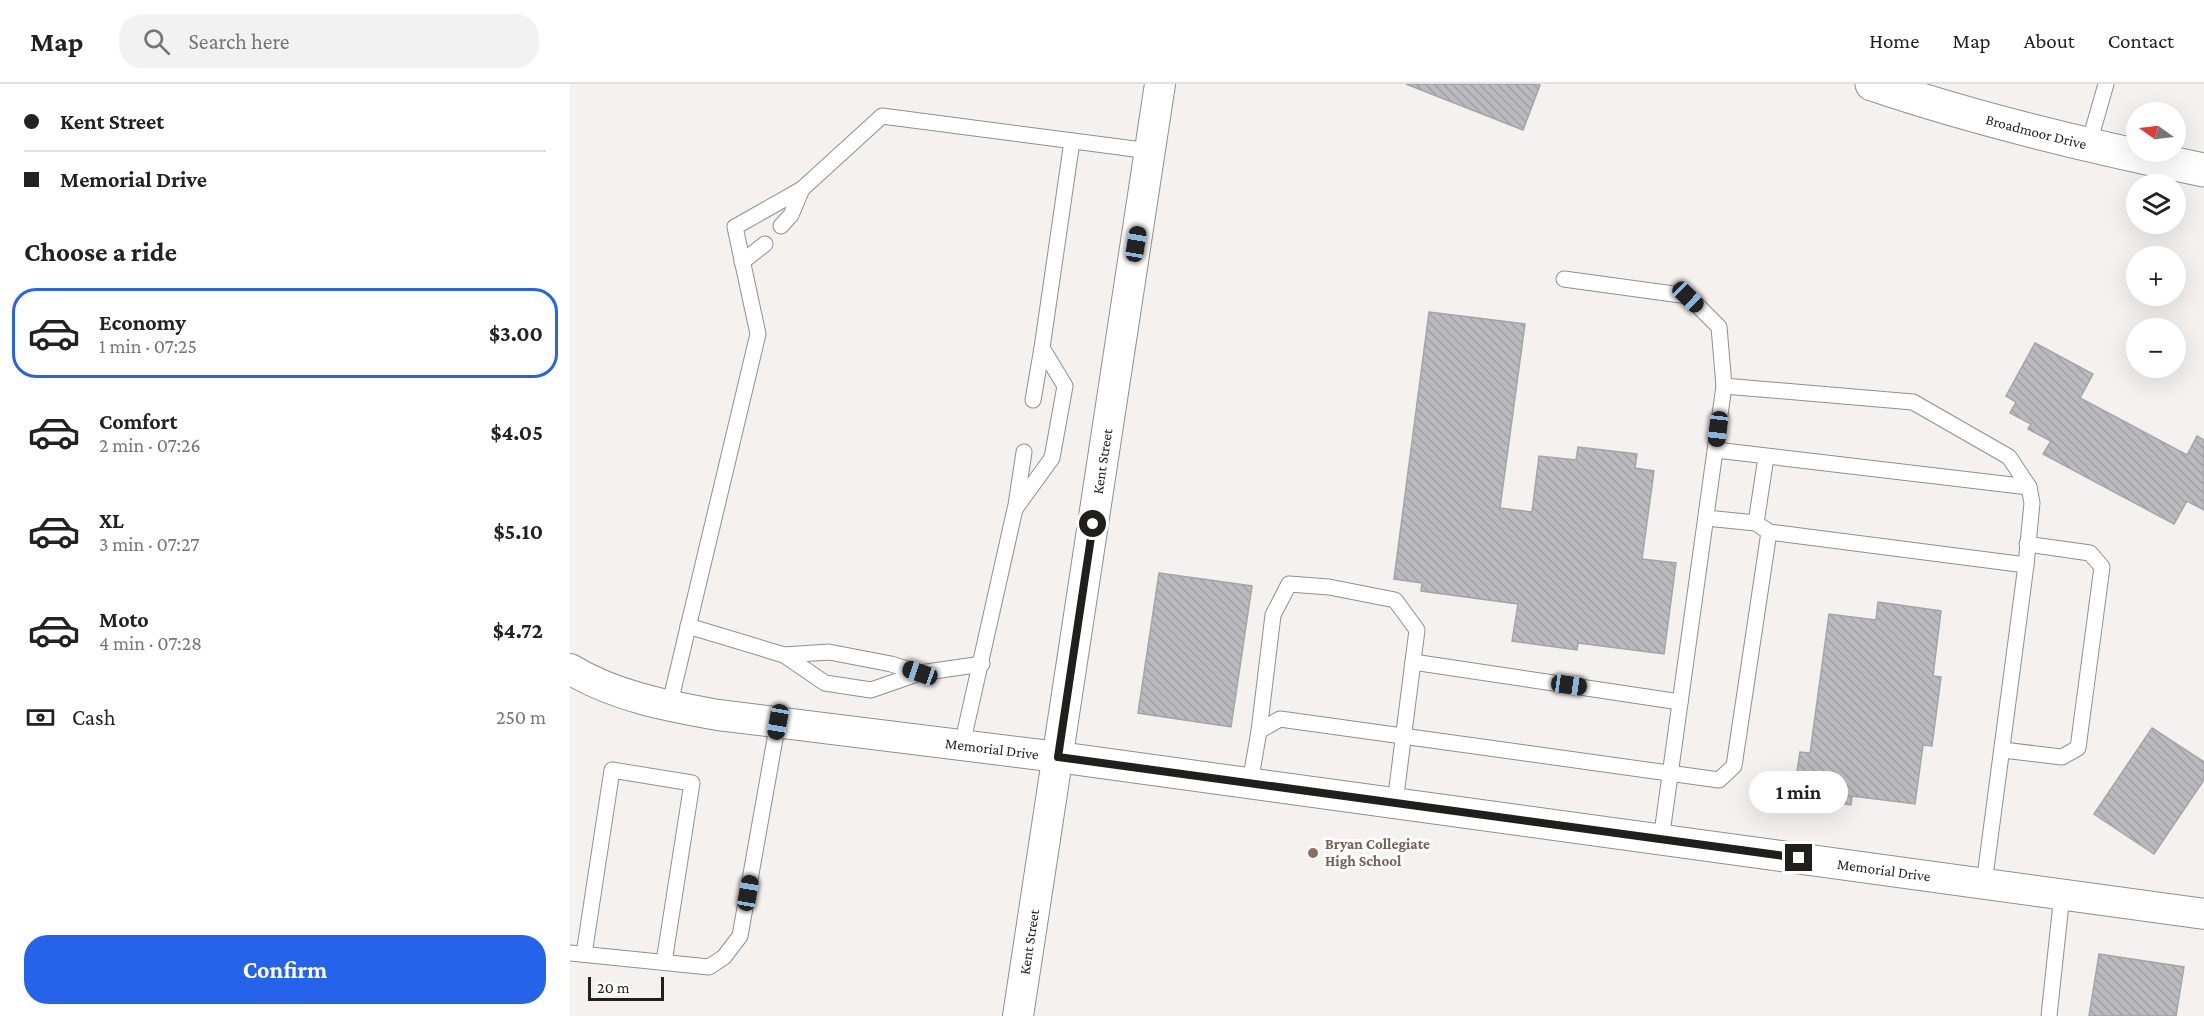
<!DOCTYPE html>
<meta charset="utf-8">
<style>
:root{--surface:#fff;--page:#f2f2f2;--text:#222;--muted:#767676;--line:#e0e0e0;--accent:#2563eb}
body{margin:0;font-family:"Crimson Pro",serif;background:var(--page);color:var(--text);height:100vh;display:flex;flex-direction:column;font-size:22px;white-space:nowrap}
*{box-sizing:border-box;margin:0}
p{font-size:20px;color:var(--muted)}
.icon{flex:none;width:33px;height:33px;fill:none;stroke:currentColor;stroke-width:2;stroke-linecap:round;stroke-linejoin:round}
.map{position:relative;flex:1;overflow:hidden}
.panel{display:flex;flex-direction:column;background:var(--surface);width:570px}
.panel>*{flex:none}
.guide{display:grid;align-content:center;height:132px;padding:0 24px;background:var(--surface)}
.needle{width:39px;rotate:284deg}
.buttons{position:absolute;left:1556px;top:18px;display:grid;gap:12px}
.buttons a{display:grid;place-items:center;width:60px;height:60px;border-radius:50%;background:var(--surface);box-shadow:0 6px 24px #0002;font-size:30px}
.scale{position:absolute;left:18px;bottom:15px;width:76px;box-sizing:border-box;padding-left:6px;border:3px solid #201f1e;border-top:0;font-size:16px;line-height:21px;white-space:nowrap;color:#201f1e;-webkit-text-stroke:4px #fff;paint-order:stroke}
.end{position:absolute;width:27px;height:27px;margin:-14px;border:8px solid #201f1e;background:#fff;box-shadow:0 0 0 3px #fff}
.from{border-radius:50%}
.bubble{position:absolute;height:42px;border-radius:21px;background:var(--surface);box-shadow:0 6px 24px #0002;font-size:20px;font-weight:700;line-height:42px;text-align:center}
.car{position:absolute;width:18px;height:36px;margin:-18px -9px;border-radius:8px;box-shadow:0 0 4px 2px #0007;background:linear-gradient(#222 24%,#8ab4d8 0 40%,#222 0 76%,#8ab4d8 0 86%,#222 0)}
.guide b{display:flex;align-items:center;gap:21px;height:57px;font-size:22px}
.guide b+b{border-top:2px solid var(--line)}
.guide i{width:15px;height:15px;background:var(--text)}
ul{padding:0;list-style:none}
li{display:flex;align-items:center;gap:18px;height:90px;margin:0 12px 9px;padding:0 12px;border:3px solid transparent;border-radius:24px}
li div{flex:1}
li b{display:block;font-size:22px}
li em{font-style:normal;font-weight:700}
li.active{border-color:var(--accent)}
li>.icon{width:54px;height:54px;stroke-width:1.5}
h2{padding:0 24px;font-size:27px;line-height:72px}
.pay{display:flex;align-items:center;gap:15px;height:66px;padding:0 24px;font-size:22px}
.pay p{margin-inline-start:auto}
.button{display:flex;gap:12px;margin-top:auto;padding:12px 24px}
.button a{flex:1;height:69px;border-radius:24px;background:var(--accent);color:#fff;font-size:24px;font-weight:700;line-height:69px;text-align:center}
header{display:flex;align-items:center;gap:36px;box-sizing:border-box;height:84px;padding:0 30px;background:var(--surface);border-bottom:2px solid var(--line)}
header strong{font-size:28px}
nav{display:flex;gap:33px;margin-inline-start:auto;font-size:21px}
.search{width:420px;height:54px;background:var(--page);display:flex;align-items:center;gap:15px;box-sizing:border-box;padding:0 21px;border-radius:24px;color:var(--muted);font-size:22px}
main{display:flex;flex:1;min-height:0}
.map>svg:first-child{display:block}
.building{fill:url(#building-back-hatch);stroke:#a5a5a9;stroke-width:1.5}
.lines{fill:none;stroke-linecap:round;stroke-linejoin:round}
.service-casing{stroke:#928f8c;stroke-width:17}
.minor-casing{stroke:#928f8c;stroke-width:32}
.tertiary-casing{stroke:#928f8c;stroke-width:35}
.service{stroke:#fff;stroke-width:15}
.minor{stroke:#fff;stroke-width:30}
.tertiary{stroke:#fff;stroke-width:33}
.route{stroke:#201f1e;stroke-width:8}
.education-dot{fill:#8d6e63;stroke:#fff;stroke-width:2}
.labels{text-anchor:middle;stroke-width:6;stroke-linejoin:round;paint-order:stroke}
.street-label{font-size:15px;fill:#201f1e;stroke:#fff}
.education-label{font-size:15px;font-weight:bold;fill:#785e54;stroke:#fff;text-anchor:start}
</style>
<header>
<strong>Map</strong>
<div class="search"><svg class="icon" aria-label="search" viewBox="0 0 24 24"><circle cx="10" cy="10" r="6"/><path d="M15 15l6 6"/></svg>Search here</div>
<nav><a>Home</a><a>Map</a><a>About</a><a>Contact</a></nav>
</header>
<main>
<section class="panel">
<div class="guide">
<b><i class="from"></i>Kent Street</b>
<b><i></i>Memorial Drive</b>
</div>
<h2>Choose a ride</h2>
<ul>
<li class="active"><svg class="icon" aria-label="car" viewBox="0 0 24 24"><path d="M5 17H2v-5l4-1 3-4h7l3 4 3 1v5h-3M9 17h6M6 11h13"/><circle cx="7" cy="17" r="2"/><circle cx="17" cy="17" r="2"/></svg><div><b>Economy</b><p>1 min · 07:25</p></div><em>$3.00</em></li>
<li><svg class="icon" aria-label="car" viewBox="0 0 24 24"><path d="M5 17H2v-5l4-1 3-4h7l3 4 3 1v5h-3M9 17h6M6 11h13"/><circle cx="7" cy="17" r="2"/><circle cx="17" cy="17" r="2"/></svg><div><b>Comfort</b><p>2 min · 07:26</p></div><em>$4.05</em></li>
<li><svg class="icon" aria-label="car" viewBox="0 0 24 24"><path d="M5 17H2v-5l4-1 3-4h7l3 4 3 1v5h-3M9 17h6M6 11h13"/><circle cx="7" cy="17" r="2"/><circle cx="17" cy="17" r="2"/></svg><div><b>XL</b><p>3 min · 07:27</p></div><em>$5.10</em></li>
<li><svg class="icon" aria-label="car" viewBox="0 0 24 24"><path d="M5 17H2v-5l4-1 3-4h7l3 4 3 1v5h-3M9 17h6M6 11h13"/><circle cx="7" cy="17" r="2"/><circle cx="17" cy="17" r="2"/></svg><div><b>Moto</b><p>4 min · 07:28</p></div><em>$4.72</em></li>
</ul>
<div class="pay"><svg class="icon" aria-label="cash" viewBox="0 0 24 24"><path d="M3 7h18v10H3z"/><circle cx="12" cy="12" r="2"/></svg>Cash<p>250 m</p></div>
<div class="button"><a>Confirm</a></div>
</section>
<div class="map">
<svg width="1634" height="932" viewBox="0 0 1634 932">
<defs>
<pattern id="building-back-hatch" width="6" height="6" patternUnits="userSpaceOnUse" patternTransform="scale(1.5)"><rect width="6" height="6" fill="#bbbbbf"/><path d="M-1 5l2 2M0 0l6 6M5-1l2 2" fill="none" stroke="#a0a0a4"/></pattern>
</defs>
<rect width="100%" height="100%" fill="#f4f1ee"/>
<!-- building -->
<g class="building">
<path d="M 836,0 L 968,0 L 970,1 L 953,46 Z"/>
<path d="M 859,228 L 955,240 L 930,424 L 962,428 L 969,372 L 1006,376 L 1008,363 L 1067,370 L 1065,384 L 1084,387 L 1072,475 L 1106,479 L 1094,570 L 1008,559 L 1007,566 L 942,557 L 948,520 L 851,507 L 852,499 L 824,495 Z"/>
<path d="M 1465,259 L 1523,290 L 1510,314 L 1617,371 L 1627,352 L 1634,356 L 1634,426 L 1617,417 L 1604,440 L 1473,370 L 1481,357 L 1458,345 L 1461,340 L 1440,329 L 1446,318 L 1436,312 Z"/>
<path d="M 589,489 L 682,502 L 661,643 L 568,629 Z"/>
<path d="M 1308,518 L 1371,527 L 1363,592 L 1371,593 L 1362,662 L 1353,661 L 1345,720 L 1282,712 L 1281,721 L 1223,713 L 1230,668 L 1240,669 L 1259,530 L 1306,536 Z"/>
<path d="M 1582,644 L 1634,678 L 1634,696 L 1584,770 L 1524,730 Z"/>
<path d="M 1529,870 L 1614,883 L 1606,932 L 1519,932 Z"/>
</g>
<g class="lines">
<!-- service casing -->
<g class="service-casing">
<g id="service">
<path d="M 1518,63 L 1536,0"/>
<path d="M 211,142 L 221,131 L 232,105"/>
<path d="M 172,178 L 195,160"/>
<path d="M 994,195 L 1118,212 L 1149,243 L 1154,302 L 1091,756"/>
<path d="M 1154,302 L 1343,318 L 1439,373 L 1459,403 L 1462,419 L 1456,481 L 1414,800"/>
<path d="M 463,316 L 472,264"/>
<path d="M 1146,366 L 1459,403"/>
<path d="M 1196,373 L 1186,439 L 1199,448"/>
<path d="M 446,421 L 454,368"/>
<path d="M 1136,434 L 1186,439"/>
<path d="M 118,542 L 214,571 L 255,599 L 301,606 L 350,589 L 412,580"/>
<path d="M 214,571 L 259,568 L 321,580 L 350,589"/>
<path d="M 843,578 L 1110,618"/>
<path d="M 99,623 L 188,250 L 165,143 L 232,105 L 312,32 L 580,67"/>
<path d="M 689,647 L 703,531 L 719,500 L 759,503 L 825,516 L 847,546 L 825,719"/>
<path d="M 392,661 L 445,425 L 482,374 L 495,302 L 472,264 L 502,57"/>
<path d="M 1433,666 L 1492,673 L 1508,664 L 1532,483 L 1520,469 L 1457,460"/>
<path d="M 680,699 L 689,647 L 710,635 L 1149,696 L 1164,682 L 1199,448 L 1456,481"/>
<path d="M 0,869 L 139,883 L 154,873 L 170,852 L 208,638"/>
<path d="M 14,870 L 42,686 L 122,699 L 94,878"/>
<path d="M 1479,932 L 1492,810"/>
</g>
</g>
<!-- minor casing -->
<g class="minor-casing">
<g id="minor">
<path id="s1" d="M 0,585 C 44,612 97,622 148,631 L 488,673 L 1634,830"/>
<path id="s2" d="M 448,932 L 590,0"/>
</g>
</g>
<!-- tertiary casing -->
<g class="tertiary-casing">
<g id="tertiary">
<path id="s3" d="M 1302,0 C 1411,37 1521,63 1634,86"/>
</g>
</g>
<!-- service -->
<use href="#service" class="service"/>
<!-- minor -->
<use href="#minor" class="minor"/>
<!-- tertiary -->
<use href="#tertiary" class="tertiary"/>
</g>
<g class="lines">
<!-- route -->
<path class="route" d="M 523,440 L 488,673 L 1229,774"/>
</g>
<!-- markers -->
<circle class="education-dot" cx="743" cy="769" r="6"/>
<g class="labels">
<!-- street labels -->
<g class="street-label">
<text dy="5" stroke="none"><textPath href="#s3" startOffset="171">Broadmoor Drive</textPath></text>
<text dy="5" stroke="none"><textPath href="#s2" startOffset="561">Kent Street</textPath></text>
<text dy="5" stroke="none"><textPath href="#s1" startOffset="432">Memorial Drive</textPath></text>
<text dy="5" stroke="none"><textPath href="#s1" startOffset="1332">Memorial Drive</textPath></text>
<text dy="5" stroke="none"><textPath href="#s2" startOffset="75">Kent Street</textPath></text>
</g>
<!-- education labels -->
<g class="education-label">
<text x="755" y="765">Bryan Collegiate<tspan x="755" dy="17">High School</tspan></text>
</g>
</g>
</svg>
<div class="buttons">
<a><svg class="needle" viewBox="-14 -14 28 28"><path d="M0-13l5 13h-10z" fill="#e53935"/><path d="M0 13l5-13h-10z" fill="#767676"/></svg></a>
<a><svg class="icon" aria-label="layers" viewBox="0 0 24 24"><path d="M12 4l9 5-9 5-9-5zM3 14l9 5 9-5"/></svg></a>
<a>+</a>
<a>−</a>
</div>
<div class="scale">20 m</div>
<i class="end from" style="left:523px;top:440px"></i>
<i class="end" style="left:1229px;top:774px"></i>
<div class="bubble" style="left:1179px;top:687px;width:99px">1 min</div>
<i class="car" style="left:566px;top:160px;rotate:9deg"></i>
<i class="car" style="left:1118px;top:213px;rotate:134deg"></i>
<i class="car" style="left:1148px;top:345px;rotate:187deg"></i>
<i class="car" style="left:350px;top:589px;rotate:289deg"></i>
<i class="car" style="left:999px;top:601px;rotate:98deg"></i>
<i class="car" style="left:208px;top:638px;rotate:190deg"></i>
<i class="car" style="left:178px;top:809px;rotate:10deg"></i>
</div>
</main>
